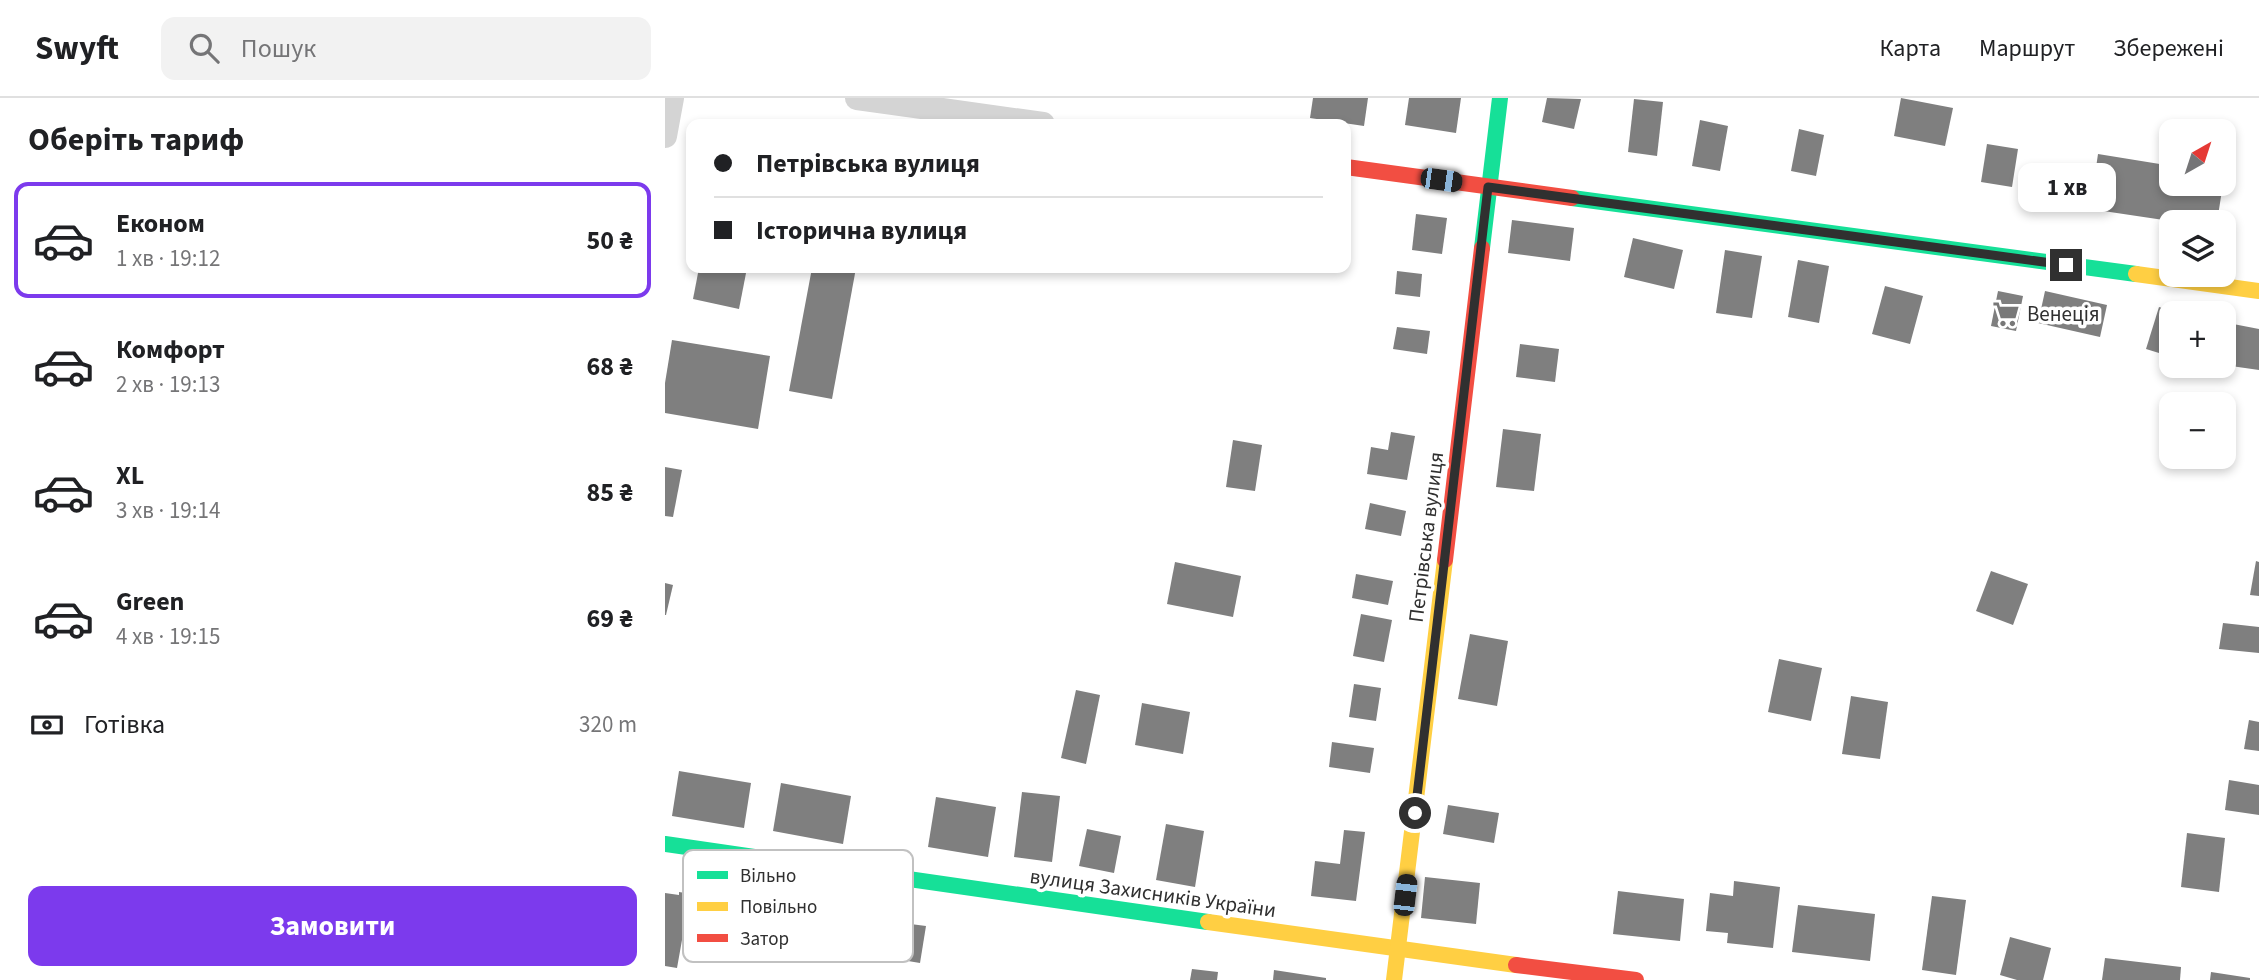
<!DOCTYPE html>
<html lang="uk">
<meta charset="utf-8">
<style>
:root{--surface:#fff;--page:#f2f2f2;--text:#202124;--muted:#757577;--line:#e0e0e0;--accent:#7c3aed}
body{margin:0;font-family:"Source Sans 3",sans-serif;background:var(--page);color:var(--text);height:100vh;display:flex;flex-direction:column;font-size:26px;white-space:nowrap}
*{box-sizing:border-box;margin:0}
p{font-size:23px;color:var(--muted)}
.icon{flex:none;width:38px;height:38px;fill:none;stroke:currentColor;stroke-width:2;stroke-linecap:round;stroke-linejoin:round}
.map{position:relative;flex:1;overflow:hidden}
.side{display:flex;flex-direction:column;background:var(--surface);width:665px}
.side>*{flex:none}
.top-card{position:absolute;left:21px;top:21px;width:665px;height:154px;border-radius:14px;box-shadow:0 4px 10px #0003;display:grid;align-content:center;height:154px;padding:0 28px;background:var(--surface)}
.needle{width:46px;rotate:39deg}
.buttons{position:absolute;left:1494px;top:21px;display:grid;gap:14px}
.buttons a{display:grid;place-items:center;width:77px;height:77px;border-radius:14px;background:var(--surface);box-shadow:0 4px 10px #0003;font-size:35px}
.end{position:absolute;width:32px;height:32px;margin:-16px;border:9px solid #303030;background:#fff;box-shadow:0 0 0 4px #fff}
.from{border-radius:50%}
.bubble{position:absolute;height:49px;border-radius:14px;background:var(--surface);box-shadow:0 4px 10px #0003;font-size:23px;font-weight:700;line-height:49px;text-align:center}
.car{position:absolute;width:21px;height:42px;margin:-21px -10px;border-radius:9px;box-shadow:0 0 5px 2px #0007;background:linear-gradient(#222 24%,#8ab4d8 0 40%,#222 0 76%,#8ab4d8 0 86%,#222 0)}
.top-card b{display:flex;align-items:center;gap:24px;height:66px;font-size:26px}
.top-card b+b{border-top:2px solid var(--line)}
.top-card i{width:18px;height:18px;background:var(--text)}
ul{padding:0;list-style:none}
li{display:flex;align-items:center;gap:21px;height:116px;margin:0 14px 10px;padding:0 14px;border:4px solid transparent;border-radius:14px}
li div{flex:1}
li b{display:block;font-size:26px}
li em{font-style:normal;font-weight:700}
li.active{border-color:var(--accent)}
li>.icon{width:63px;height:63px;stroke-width:1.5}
h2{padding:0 28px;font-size:32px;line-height:84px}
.pay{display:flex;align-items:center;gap:18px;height:77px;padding:0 28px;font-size:26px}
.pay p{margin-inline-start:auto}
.button{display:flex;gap:14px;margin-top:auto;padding:14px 28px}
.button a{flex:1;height:80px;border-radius:14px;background:var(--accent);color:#fff;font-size:28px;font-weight:700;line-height:80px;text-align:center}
header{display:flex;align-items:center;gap:42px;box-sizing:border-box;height:98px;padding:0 35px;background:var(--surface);border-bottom:2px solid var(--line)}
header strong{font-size:33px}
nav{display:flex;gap:38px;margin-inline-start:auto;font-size:24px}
.search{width:490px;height:63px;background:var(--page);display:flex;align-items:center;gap:18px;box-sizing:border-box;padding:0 24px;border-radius:14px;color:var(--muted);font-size:26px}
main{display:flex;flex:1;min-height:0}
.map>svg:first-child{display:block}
.building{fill:#7f7f7f}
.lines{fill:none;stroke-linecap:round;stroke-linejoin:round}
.street{stroke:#d4d4d4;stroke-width:24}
.fast{stroke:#16e098;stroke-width:16}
.slow{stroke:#ffcf43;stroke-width:16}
.jam{stroke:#f24e42;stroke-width:16}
.route{stroke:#303030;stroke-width:9}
.labels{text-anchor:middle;stroke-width:7;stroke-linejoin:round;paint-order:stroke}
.poi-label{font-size:21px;fill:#303030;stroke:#fff;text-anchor:start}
.street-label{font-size:21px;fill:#303030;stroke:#fff}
.key{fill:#fff;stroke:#c1c1c1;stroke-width:2}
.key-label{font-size:19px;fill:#303030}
</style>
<header>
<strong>Swyft</strong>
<div class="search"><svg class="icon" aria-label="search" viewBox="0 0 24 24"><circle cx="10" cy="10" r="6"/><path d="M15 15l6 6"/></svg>Пошук</div>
<nav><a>Карта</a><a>Маршрут</a><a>Збережені</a></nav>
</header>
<main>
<section class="side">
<h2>Оберіть тариф</h2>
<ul>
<li class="active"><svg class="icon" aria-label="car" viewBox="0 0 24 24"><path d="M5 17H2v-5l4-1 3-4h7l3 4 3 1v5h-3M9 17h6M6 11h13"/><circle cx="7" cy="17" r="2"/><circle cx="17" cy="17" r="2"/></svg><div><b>Економ</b><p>1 хв · 19:12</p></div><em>50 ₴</em></li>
<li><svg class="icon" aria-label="car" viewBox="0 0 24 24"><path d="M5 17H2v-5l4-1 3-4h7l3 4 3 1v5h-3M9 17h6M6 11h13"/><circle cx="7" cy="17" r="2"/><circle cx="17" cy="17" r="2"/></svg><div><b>Комфорт</b><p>2 хв · 19:13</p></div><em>68 ₴</em></li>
<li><svg class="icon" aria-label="car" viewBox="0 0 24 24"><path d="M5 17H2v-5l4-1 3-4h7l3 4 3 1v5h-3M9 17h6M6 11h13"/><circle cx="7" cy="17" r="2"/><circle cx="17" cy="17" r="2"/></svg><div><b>XL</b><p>3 хв · 19:14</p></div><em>85 ₴</em></li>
<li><svg class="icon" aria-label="car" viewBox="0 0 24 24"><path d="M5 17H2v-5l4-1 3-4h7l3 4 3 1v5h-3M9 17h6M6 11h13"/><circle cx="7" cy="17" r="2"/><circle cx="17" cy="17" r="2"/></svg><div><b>Green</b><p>4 хв · 19:15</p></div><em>69 ₴</em></li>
</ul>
<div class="pay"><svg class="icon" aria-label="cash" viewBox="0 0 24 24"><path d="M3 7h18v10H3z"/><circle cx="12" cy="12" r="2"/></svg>Готівка<p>320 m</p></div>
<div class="button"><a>Замовити</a></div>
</section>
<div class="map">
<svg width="1594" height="882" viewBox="0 0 1594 882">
<rect width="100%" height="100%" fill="#fff"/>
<!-- building -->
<g class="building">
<path d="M 648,0 L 703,0 L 699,28 L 645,20 Z"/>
<path d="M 744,0 L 796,0 L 791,35 L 740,27 Z"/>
<path d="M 882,0 L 916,1 L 909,31 L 877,24 Z"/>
<path d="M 1236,0 L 1288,10 L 1280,48 L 1229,38 Z"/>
<path d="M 969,1 L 998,4 L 992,58 L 963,54 Z"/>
<path d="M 1035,22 L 1063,28 L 1055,73 L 1027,68 Z"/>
<path d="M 1134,31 L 1159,37 L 1151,78 L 1126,73 Z"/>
<path d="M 1322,46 L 1353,51 L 1347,89 L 1316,84 Z"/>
<path d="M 1433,56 L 1507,68 L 1507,86 L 1558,86 L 1552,124 L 1512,124 L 1425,111 Z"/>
<path d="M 751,116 L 782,120 L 777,156 L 747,152 Z"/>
<path d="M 847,122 L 909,130 L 905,163 L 843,155 Z"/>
<path d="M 968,140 L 1018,152 L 1009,191 L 959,179 Z"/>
<path d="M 1060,152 L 1097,158 L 1087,220 L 1051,215 Z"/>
<path d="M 1133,162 L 1164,168 L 1154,225 L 1123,219 Z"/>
<path d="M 34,170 L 82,170 L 74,211 L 28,201 Z"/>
<path d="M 147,170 L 191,170 L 167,301 L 124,293 Z"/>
<path d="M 732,173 L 757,176 L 755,199 L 730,196 Z"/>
<path d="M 1220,188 L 1258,198 L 1245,246 L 1207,236 Z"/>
<path d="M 1333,193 L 1358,198 L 1351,233 L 1326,228 Z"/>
<path d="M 1380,193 L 1442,207 L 1435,239 L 1373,225 Z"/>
<path d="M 1494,209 L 1507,213 L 1507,259 L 1481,251 Z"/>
<path d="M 1563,225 L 1594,231 L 1594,272 L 1559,267 Z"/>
<path d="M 732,229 L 765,233 L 762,256 L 728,251 Z"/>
<path d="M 7,242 L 105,258 L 93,331 L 0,315 L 0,285 Z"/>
<path d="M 855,246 L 894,251 L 890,284 L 851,279 Z"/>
<path d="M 838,331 L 876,336 L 869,393 L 831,389 Z"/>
<path d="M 726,334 L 750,338 L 742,382 L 702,376 L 706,349 L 723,352 Z"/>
<path d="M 568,342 L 597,347 L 590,393 L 561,389 Z"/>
<path d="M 0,369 L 17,372 L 8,419 L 0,418 Z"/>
<path d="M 705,405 L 741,413 L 736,438 L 700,431 Z"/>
<path d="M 1591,463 L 1594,464 L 1594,498 L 1585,497 Z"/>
<path d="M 510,464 L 576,478 L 568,519 L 502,506 Z"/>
<path d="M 1326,473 L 1363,486 L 1348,527 L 1311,513 Z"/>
<path d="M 691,476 L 728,483 L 723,507 L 687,500 Z"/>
<path d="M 0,485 L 8,487 L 1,517 L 0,517 Z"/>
<path d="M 696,516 L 727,522 L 719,564 L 688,558 Z"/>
<path d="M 1558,525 L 1594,529 L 1594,555 L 1554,551 Z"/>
<path d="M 805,536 L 843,543 L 832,608 L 793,601 Z"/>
<path d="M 1114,561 L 1157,570 L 1146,623 L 1103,614 Z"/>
<path d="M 689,586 L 716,590 L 711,623 L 684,619 Z"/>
<path d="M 411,592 L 435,597 L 421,666 L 396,660 Z"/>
<path d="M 1186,598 L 1223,604 L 1215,661 L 1177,656 Z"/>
<path d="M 477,605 L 525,614 L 518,656 L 470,647 Z"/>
<path d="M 1584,622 L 1594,624 L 1594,653 L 1579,651 Z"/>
<path d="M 667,644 L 709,650 L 705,675 L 664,669 Z"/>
<path d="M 14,673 L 86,685 L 79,730 L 7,718 Z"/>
<path d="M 1564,682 L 1594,687 L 1594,717 L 1560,712 Z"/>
<path d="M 116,685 L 186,698 L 178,746 L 108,733 Z"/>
<path d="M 357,694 L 395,698 L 387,764 L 349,759 Z"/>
<path d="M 271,699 L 331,709 L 323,759 L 263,749 Z"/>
<path d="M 783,707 L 834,715 L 829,745 L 778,736 Z"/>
<path d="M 501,726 L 539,733 L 530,789 L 491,782 Z"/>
<path d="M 422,731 L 456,738 L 449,775 L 414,768 Z"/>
<path d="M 679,732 L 700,734 L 691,803 L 646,798 L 650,763 L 675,766 Z"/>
<path d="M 1522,735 L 1560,740 L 1554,794 L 1516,789 Z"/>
<path d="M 760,779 L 815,785 L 811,826 L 756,820 Z"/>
<path d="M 1069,783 L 1115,789 L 1108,850 L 1062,845 L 1063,835 L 1041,833 L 1045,795 L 1068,798 Z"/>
<path d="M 953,793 L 1019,801 L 1015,843 L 948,836 Z"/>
<path d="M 14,794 L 53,800 L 46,847 L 17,842 L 12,870 L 0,868 L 0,795 L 14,797 Z"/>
<path d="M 1267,798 L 1301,802 L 1291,877 L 1257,872 Z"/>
<path d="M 1133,807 L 1210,816 L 1205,863 L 1127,854 Z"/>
<path d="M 230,824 L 261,828 L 255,865 L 225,860 Z"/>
<path d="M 1345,839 L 1386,850 L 1378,882 L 1352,882 L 1335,877 Z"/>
<path d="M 1440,860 L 1516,869 L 1515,882 L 1437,882 Z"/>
<path d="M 527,871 L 553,874 L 552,882 L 525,882 Z"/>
<path d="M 609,872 L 661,880 L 661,882 L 608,882 Z"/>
<path d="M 1546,874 L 1585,880 L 1585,882 L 1545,882 Z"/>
</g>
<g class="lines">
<!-- street -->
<g class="street">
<path d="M 192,0 L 378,26"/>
<path d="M 0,38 L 7,0"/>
</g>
<!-- fast -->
<g class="fast">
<path d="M 907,100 L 1471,176"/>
<path d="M 817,150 L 835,0"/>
<path d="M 0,746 L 543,824"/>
</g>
<!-- slow -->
<g class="slow">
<path d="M 1471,176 L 1594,193"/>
<path d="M 543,824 L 851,867"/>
<path d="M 729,882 L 780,462"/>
</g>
<!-- jam -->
<g class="jam">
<path d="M 681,69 L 907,100"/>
<path d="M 780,462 L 817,150"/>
<path d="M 851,867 L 971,882"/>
</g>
</g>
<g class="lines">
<!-- route -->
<path class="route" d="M 750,715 L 823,89 L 1401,167"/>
</g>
<!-- icons -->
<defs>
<g id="supermarket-bare" transform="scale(2.1)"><path d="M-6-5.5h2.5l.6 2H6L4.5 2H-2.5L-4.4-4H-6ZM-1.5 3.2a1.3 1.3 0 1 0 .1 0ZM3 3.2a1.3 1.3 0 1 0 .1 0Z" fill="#787878" stroke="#fff" stroke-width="2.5" paint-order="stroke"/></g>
</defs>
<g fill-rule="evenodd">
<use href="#supermarket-bare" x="1341" y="216"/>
</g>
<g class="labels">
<!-- poi labels -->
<g class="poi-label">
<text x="1362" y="223">Венеція</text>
</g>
<!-- street labels -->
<g class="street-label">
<text transform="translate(761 439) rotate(-83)" y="7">Петрівська вулиця</text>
<text transform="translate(488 795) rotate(8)" y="7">вулиця Захисників України</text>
</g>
</g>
<!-- legend -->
<rect x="18" y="752" width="230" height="112" rx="10" class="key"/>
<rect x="32" y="773" width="31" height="8" fill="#16e098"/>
<rect x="32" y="804" width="31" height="9" fill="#ffcf43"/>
<rect x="32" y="836" width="31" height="8" fill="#f24e42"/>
<g class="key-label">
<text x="75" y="784">Вільно</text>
<text x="75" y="815">Повільно</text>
<text x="75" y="847">Затор</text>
</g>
</svg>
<div class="buttons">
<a><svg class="needle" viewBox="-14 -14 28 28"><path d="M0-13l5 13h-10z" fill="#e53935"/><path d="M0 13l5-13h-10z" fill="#757577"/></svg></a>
<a><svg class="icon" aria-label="layers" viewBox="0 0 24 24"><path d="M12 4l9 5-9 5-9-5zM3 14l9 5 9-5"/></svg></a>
<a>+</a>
<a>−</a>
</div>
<i class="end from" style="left:750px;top:715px"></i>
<i class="end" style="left:1401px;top:167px"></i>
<div class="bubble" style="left:1353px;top:65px;width:98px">1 хв</div>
<i class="car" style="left:776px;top:82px;rotate:98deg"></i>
<i class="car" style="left:740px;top:797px;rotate:7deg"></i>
<div class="top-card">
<b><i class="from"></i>Петрівська вулиця</b>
<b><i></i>Історична вулиця</b>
</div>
</div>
</main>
